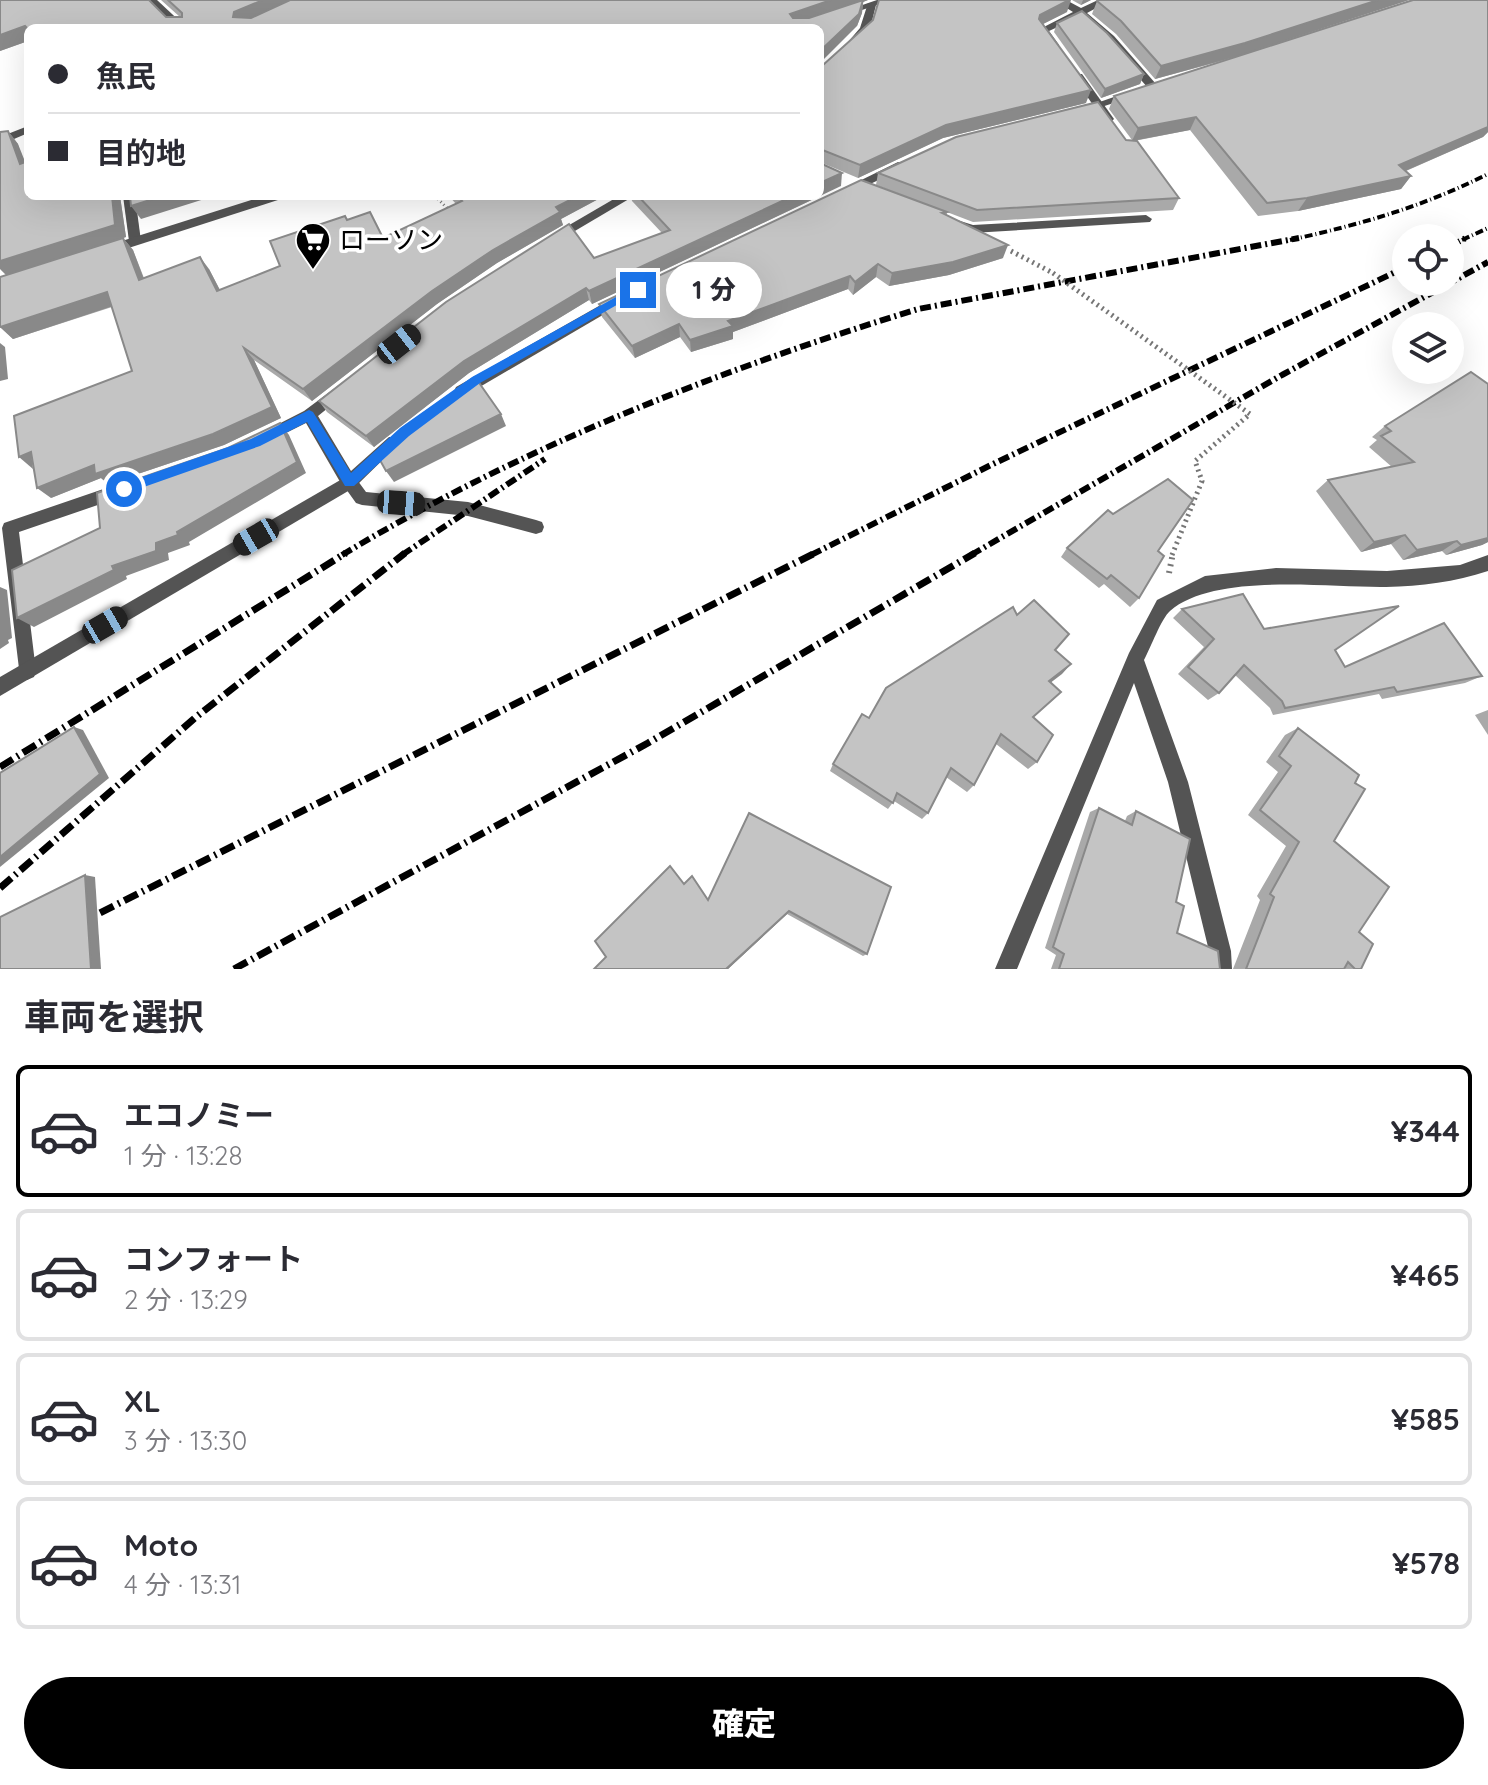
<!DOCTYPE html>
<html lang="ja">
<meta charset="utf-8">
<style>
:root{--surface:#fff;--page:#f2f2f3;--text:#2b2b33;--muted:#7c7c81;--line:#e1e1e2;--accent:#000}
body{margin:0;font-family:Quicksand,"Noto Sans JP",sans-serif;background:var(--page);color:var(--text);height:100vh;display:flex;flex-direction:column;font-size:30px;white-space:nowrap}
*{box-sizing:border-box;margin:0}
p{font-size:26px;color:var(--muted)}
.icon{flex:none;width:44px;height:44px;fill:none;stroke:currentColor;stroke-width:2;stroke-linecap:round;stroke-linejoin:round}
.map{position:relative;height:969px;overflow:hidden}
.panel{display:flex;flex-direction:column;background:var(--surface);flex:1}
.panel>*{flex:none}
.top-card{position:absolute;left:24px;top:24px;width:800px;height:176px;border-radius:12px;box-shadow:0 8px 32px #0002;display:grid;align-content:center;height:176px;padding:0 24px;background:var(--surface)}
.controls{position:absolute;left:1392px;top:224px;display:grid;gap:16px}
.controls a{display:grid;place-items:center;width:72px;height:72px;border-radius:50%;background:var(--surface);box-shadow:0 8px 32px #0002;font-size:40px}
.end{position:absolute;width:36px;height:36px;margin:-18px;border:10px solid #1a73e8;background:#fff;box-shadow:0 0 0 4px #fff}
.from{border-radius:50%}
.bubble{position:absolute;height:56px;border-radius:28px;background:var(--surface);box-shadow:0 8px 32px #0002;font-size:26px;font-weight:800;line-height:56px;text-align:center}
.car{position:absolute;width:24px;height:48px;margin:-24px -12px;border-radius:10px;box-shadow:0 0 6px 2px #0007;background:linear-gradient(#222 24%,#8ab4d8 0 40%,#222 0 76%,#8ab4d8 0 86%,#222 0)}
.top-card b{display:flex;align-items:center;gap:28px;height:76px;font-size:30px}
.top-card b+b{border-top:2px solid var(--line)}
.top-card i{width:20px;height:20px;background:var(--text)}
ul{padding:0;list-style:none}
li{display:flex;align-items:center;gap:24px;height:132px;margin:0 16px 12px;padding:0 8px;border:4px solid var(--line);border-radius:12px}
li div{flex:1}
li b{display:block;font-size:30px}
li em{font-style:normal;font-weight:800}
li.selected{border-color:var(--accent)}
li>.icon{width:72px;height:72px;stroke-width:1.5}
h2{padding:0 24px;font-size:36px;line-height:96px}
.cta{display:flex;gap:16px;margin-top:auto;padding:16px 24px}
.cta a{flex:1;height:92px;border-radius:48px;background:var(--accent);color:#fff;font-size:32px;font-weight:800;line-height:92px;text-align:center}
.map>svg:first-child{display:block}
.lines{fill:none;stroke-linecap:round;stroke-linejoin:round}
.path-far2{stroke:#767676;stroke-width:3;stroke-dasharray:1 3;stroke-linecap:butt}
.path-far1{stroke:#767676;stroke-width:5;stroke-dasharray:2 4;stroke-linecap:butt}
.path{stroke:#767676;stroke-width:6;stroke-dasharray:2 5;stroke-linecap:butt}
.service{fill:#545454;fill-rule:evenodd}
.minor{fill:#545454;fill-rule:evenodd}
.tertiary{fill:#545454;fill-rule:evenodd}
.rail-far2{stroke:#000;stroke-width:4;stroke-dasharray:8 3 1 3;stroke-linecap:butt}
.rail-far1{stroke:#000;stroke-width:6;stroke-dasharray:11 4 2 4;stroke-linecap:butt}
.rail{stroke:#000;stroke-width:7;stroke-dasharray:15 5 2 5;stroke-linecap:butt}
.path-bridge{stroke:#767676;stroke-width:5;stroke-dasharray:2 4;stroke-linecap:butt}
.wall{fill:#a9a9a9}
.shaded-wall{fill:#898989}
.building{fill:#c4c4c4;stroke:#898989;stroke-width:2}
.route{fill:#1a73e8}
.labels{text-anchor:middle;stroke-width:7;stroke-linejoin:round;paint-order:stroke}
.poi-label{font-size:26px;fill:#000;stroke:#fff;text-anchor:start}
</style>
<div class="map">
<svg width="1488" height="969" viewBox="0 0 1488 969">
<rect width="100%" height="100%" fill="#fff"/>
<g class="lines">
<!-- path-far2 -->
<path class="path-far2" d="M 435,196 L 451,212"/>
<!-- path-far1 -->
<g class="path-far1">
<path d="M 1011,251 L 1053,273"/>
<path d="M 1172,555 L 1202,481 L 1195,461 L 1250,414"/>
</g>
<!-- path -->
<path class="path" d="M 1169,573 L 1173,553"/>
<!-- service -->
<g class="service">
<path d="M 146,0 L 157,0 L 187,28 L 176,28 Z"/>
<path d="M 1054,0 L 1066,0 L 1081,8 L 1098,0 L 1111,0 L 1087,13 L 1114,36 L 1156,84 L 1156,88 L 1148,88 L 1106,40 L 1079,17 L 1049,31 L 1059,45 L 1050,47 L 1038,30 L 1073,12 Z"/>
<path d="M 1074,74 L 1082,74 L 1114,119 L 1112,121 L 1104,121 L 1073,76 Z"/>
<path d="M 123,196 L 135,196 L 141,241 L 140,244 L 130,244 L 129,241 Z"/>
<path d="M 1146,215 L 1152,219 L 1150,222 L 972,233 L 951,224 L 957,220 L 973,225 Z"/>
<path d="M 349,475 L 355,477 L 366,492 L 468,502 L 536,520 L 542,522 L 544,527 L 542,532 L 536,534 L 468,516 L 362,505 L 356,503 L 341,482 L 343,477 Z"/>
</g>
<!-- minor -->
<g class="minor">
<path d="M 868,3 L 876,5 L 870,29 L 857,44 L 849,44 L 848,42 L 860,28 Z"/>
<path d="M 1131,91 L 1135,92 L 1135,96 L 1080,114 L 1074,111 Z"/>
<path d="M 28,126 L 28,133 L 0,145 L 0,137 Z"/>
<path d="M 898,162 L 902,163 L 902,169 L 851,193 L 843,193 L 841,190 Z"/>
<path d="M 619,196 L 634,196 L 558,241 L 553,242 L 547,238 Z"/>
<path d="M 620,294 L 627,299 L 625,302 L 466,395 L 456,395 L 454,391 L 456,387 Z"/>
<path d="M 339,385 L 346,391 L 344,395 L 318,416 L 351,471 L 389,437 L 399,437 L 402,441 L 355,487 L 343,487 L 306,423 L 264,444 L 259,442 L 256,438 L 259,434 L 304,411 Z"/>
<path d="M 118,484 L 124,486 L 126,491 L 124,496 L 19,532 L 36,671 L 34,677 L 27,680 L 20,677 L 2,528 L 4,523 Z"/>
<path d="M 1488,555 L 1488,571 C 1455,582 1421,586 1386,587 C 1329,588 1215,572 1170,611 C 1161,619 1151,647 1144,660 L 1188,782 L 1231,951 L 1232,969 L 1210,969 L 1209,951 L 1168,782 L 1134,683 L 1017,969 L 995,969 L 1129,653 L 1157,600 L 1205,576 L 1276,568 L 1387,571 L 1460,565 Z"/>
</g>
<!-- tertiary -->
<g class="tertiary">
<path d="M 877,0 L 892,0 L 844,16 L 839,13 Z"/>
<path d="M 264,196 L 283,196 L 281,199 L 113,253 L 103,253 L 102,250 L 103,247 Z"/>
<path d="M 349,475 L 355,477 L 357,482 L 355,487 L 0,696 L 0,677 Z"/>
</g>
<!-- rail-far2 -->
<g class="rail-far2">
<path d="M 1290,240 C 1362,224 1422,207 1488,174"/>
<path d="M 1462,240 L 1488,228"/>
</g>
<!-- rail-far1 -->
<g class="rail-far1">
<path d="M 1450,246 L 1466,238"/>
<path d="M 342,555 C 521,447 719,370 918,309 L 1299,238"/>
<path d="M 402,555 L 545,459"/>
<path d="M 811,555 L 993,464 L 1406,267"/>
<path d="M 971,555 L 1282,375 L 1488,262"/>
</g>
<!-- rail -->
<g class="rail">
<path d="M 0,767 L 346,553"/>
<path d="M 0,888 L 196,717 L 405,553"/>
<path d="M 76,925 L 815,553"/>
<path d="M 234,969 L 648,743 L 975,553"/>
</g>
<!-- path-bridge -->
<path class="path-bridge" d="M 1053,273 L 1250,414"/>
</g>
<!-- wall -->
<g class="wall">
<path d="M 0,0 L 166,17 L 180,17 L 161,0 L 868,0 L 863,2 L 862,13 L 857,26 L 28,28 L 28,41 L 0,51 Z"/>
<path d="M 1072,0 L 1091,0 L 1081,5 Z"/>
<path d="M 1098,0 L 1409,0 L 1268,46 L 1488,0 L 1488,132 L 1483,137 L 1406,171 L 1411,176 L 1401,189 L 1298,211 L 1258,216 L 1190,130 L 1134,141 L 1179,198 L 1173,210 L 973,222 L 876,185 L 878,173 L 1126,140 L 1132,140 L 1109,109 L 1114,96 L 1233,58 L 1155,79 L 1116,34 L 1092,14 L 1097,1 Z"/>
<path d="M 1067,12 L 1043,24 L 1086,103 L 943,138 L 858,178 L 820,162 L 823,65 Z"/>
<path d="M 1057,23 L 1144,74 L 1140,84 L 1101,98 L 1054,32 Z"/>
<path d="M 8,131 L 18,144 L 28,196 L 120,196 L 126,237 L 123,238 L 133,250 L 144,278 L 209,269 L 220,290 L 280,266 L 347,220 L 383,238 L 456,204 L 449,196 L 604,196 L 561,219 L 563,225 L 497,263 L 437,304 L 312,401 L 254,360 L 281,418 L 224,445 L 108,484 L 101,478 L 51,498 L 132,371 L 112,307 L 13,339 L 0,327 L 7,275 L 3,132 Z"/>
<path d="M 861,180 L 947,212 L 947,215 L 1003,258 L 949,275 L 889,286 L 876,277 L 853,295 L 848,289 L 733,332 L 733,339 L 691,352 L 680,337 L 635,358 L 602,317 L 599,304 Z"/>
<path d="M 631,196 L 820,196 L 592,304 L 589,300 L 469,373 L 374,447 L 327,412 L 319,401 L 594,258 L 662,233 L 632,201 Z"/>
<path d="M 1488,384 L 1488,542 L 1482,545 L 1446,555 L 1442,551 L 1403,560 L 1391,544 L 1361,552 L 1316,491 L 1328,480 L 1392,467 L 1369,447 L 1377,440 L 1372,437 L 1385,426 Z"/>
<path d="M 1067,548 L 1158,551 L 1139,598 L 1130,607 L 1104,584 L 1099,588 L 1061,557 Z"/>
<path d="M 1182,609 L 1264,629 L 1335,650 L 1345,667 L 1482,676 L 1465,683 L 1382,699 L 1379,694 L 1273,715 L 1270,708 L 1235,675 L 1219,693 L 1208,700 L 1178,674 L 1204,647 L 1173,618 Z"/>
<path d="M 1017,615 L 1071,664 L 1051,682 L 1034,717 L 1037,762 L 1028,769 L 996,744 L 974,785 L 967,792 L 946,777 L 928,813 L 922,819 L 894,801 L 888,809 L 830,771 L 833,764 L 869,718 Z"/>
<path d="M 1488,710 L 1488,735 L 1475,715 Z"/>
<path d="M 1298,728 L 1355,783 L 1334,841 L 1359,932 L 1361,969 L 1233,969 L 1260,900 L 1257,896 L 1286,846 L 1248,815 L 1278,772 L 1266,762 L 1285,735 Z"/>
<path d="M 1099,808 L 1125,821 L 1127,816 L 1136,811 L 1176,902 L 1177,933 L 1220,969 L 1051,969 L 1056,955 L 1045,948 L 1090,812 Z"/>
<path d="M 749,813 L 867,954 L 863,956 L 787,914 L 728,969 L 594,969 L 684,884 L 708,900 Z"/>
</g>
<!-- shaded-wall -->
<g class="shaded-wall">
<path d="M 263,0 L 298,0 L 241,25 L 233,17 L 234,12 Z"/>
<path d="M 831,0 L 868,0 L 863,2 L 862,13 L 857,26 L 820,63 L 820,51 L 789,26 L 790,14 Z"/>
<path d="M 1069,0 L 1071,0 L 1067,12 L 1037,27 L 1040,15 Z"/>
<path d="M 1083,0 L 1091,0 L 1081,5 Z"/>
<path d="M 1378,0 L 1409,0 L 1238,56 L 1155,79 L 1161,66 Z"/>
<path d="M 25,26 L 28,30 L 28,41 L 0,51 L 0,35 Z"/>
<path d="M 1144,74 L 1140,84 L 1101,98 L 1105,89 Z"/>
<path d="M 1091,90 L 1086,103 L 943,138 L 858,178 L 860,165 L 946,125 Z"/>
<path d="M 1196,117 L 1190,130 L 1132,141 L 1138,128 Z"/>
<path d="M 1488,121 L 1488,132 L 1483,137 L 1389,178 L 1399,165 Z"/>
<path d="M 8,131 L 18,144 L 28,169 L 20,164 Z"/>
<path d="M 842,173 L 841,186 L 820,196 L 820,183 Z"/>
<path d="M 1411,176 L 1401,189 L 1298,211 L 1307,198 Z"/>
<path d="M 112,196 L 120,196 L 126,237 L 123,238 L 133,250 L 149,293 L 7,276 L 0,269 L 0,257 Z"/>
<path d="M 163,196 L 214,196 L 141,219 L 131,206 Z"/>
<path d="M 578,196 L 604,196 L 561,219 L 563,225 L 497,263 L 437,304 L 312,401 L 303,389 L 432,291 L 556,207 Z"/>
<path d="M 793,196 L 820,196 L 592,304 L 589,291 Z"/>
<path d="M 1008,245 L 1003,258 L 949,275 L 889,286 L 892,273 Z"/>
<path d="M 200,257 L 209,269 L 227,304 L 217,291 Z"/>
<path d="M 878,264 L 876,277 L 853,295 L 855,282 Z"/>
<path d="M 850,276 L 848,289 L 733,332 L 733,339 L 691,352 L 690,340 L 728,321 Z"/>
<path d="M 586,288 L 589,300 L 469,373 L 374,447 L 366,436 L 464,361 Z"/>
<path d="M 107,292 L 119,304 L 13,339 L 0,327 Z"/>
<path d="M 679,324 L 680,337 L 635,358 L 632,346 Z"/>
<path d="M 0,343 L 5,347 L 8,379 L 0,381 Z"/>
<path d="M 244,348 L 254,360 L 281,418 L 224,445 L 108,484 L 101,478 L 51,498 L 37,488 Z"/>
<path d="M 501,414 L 506,426 L 394,482 L 386,471 Z"/>
<path d="M 280,423 L 289,435 L 306,473 L 189,542 L 190,545 L 168,553 L 169,560 L 126,576 L 127,579 L 34,627 L 17,618 L 177,532 Z"/>
<path d="M 31,452 L 33,469 L 19,457 Z"/>
<path d="M 1405,535 L 1391,544 L 1361,552 L 1374,542 Z"/>
<path d="M 1488,538 L 1488,542 L 1482,545 L 1446,555 L 1461,545 Z"/>
<path d="M 1457,541 L 1442,551 L 1403,560 L 1417,550 Z"/>
<path d="M 0,587 L 7,590 L 12,638 L 8,640 L 9,643 L 0,649 Z"/>
<path d="M 1071,664 L 1062,674 L 1041,690 L 1049,681 Z"/>
<path d="M 74,727 L 83,730 L 109,778 L 0,867 L 0,857 Z"/>
<path d="M 85,875 L 95,877 L 101,969 L 91,969 Z"/>
<path d="M 789,911 L 787,914 L 728,969 L 726,969 Z"/>
</g>
<!-- building -->
<g class="building">
<path d="M 0,0 L 149,0 L 166,17 L 182,17 L 182,13 L 168,0 L 263,0 L 234,12 L 233,17 L 251,18 L 290,0 L 831,0 L 790,14 L 793,18 L 809,18 L 863,0 L 859,14 L 820,51 L 820,28 L 28,28 L 28,29 L 25,26 L 0,35 Z"/>
<path d="M 879,0 L 1069,0 L 1040,15 L 1039,19 L 1091,90 L 946,125 L 860,165 L 820,149 L 820,160 L 820,65 L 823,65 L 873,20 Z"/>
<path d="M 1098,0 L 1378,0 L 1245,43 L 1161,66 L 1121,21 L 1097,1 Z"/>
<path d="M 1413,0 L 1488,0 L 1488,127 L 1399,165 L 1411,176 L 1307,198 L 1267,203 L 1196,117 L 1138,128 L 1114,96 Z"/>
<path d="M 1082,11 L 1107,33 L 1144,74 L 1105,89 L 1057,23 Z"/>
<path d="M 1098,102 L 1126,140 L 1137,141 L 1179,198 L 977,210 L 878,173 L 956,137 Z"/>
<path d="M 8,131 L 20,164 L 28,161 L 28,196 L 112,196 L 115,225 L 0,261 L 0,132 Z"/>
<path d="M 820,163 L 842,173 L 820,183 Z"/>
<path d="M 861,180 L 947,212 L 942,213 L 1008,245 L 953,262 L 892,273 L 878,264 L 855,282 L 850,276 L 728,321 L 733,326 L 690,340 L 679,324 L 632,346 L 599,304 Z"/>
<path d="M 130,196 L 163,196 L 131,206 Z"/>
<path d="M 457,196 L 578,196 L 556,207 L 560,212 L 493,250 L 432,291 L 303,389 L 244,348 L 272,407 L 213,434 L 95,474 L 94,465 L 37,488 L 31,452 L 19,457 L 14,416 L 132,371 L 107,292 L 0,327 L 0,277 L 123,238 L 139,280 L 200,257 L 217,291 L 280,266 L 270,241 L 345,216 L 347,220 L 370,212 L 383,238 L 462,201 Z"/>
<path d="M 638,196 L 793,196 L 589,291 L 586,288 L 464,361 L 366,436 L 319,401 L 446,302 L 569,224 L 594,258 L 670,230 Z"/>
<path d="M 1471,372 L 1488,384 L 1488,538 L 1461,545 L 1457,541 L 1417,550 L 1405,535 L 1374,542 L 1328,480 L 1414,462 L 1381,436 L 1391,431 L 1385,426 Z"/>
<path d="M 475,377 L 501,414 L 386,471 L 376,453 L 404,427 Z"/>
<path d="M 280,423 L 297,462 L 177,532 L 178,535 L 156,543 L 156,551 L 112,566 L 114,570 L 17,618 L 12,570 L 100,528 L 97,493 L 228,448 Z"/>
<path d="M 1168,479 L 1193,500 L 1158,551 L 1164,556 L 1139,598 L 1111,575 L 1107,579 L 1067,548 L 1108,510 L 1113,514 Z"/>
<path d="M 1243,594 L 1264,629 L 1399,606 L 1335,650 L 1345,667 L 1444,623 L 1482,676 L 1397,692 L 1394,687 L 1285,708 L 1282,701 L 1244,665 L 1219,693 L 1188,667 L 1214,639 L 1182,609 Z"/>
<path d="M 1034,600 L 1069,634 L 1055,650 L 1071,664 L 1049,681 L 1061,692 L 1033,717 L 1053,735 L 1037,762 L 1001,734 L 974,785 L 951,768 L 928,813 L 897,793 L 893,803 L 833,764 L 862,714 L 869,718 L 886,688 L 1013,607 L 1017,615 Z"/>
<path d="M 74,727 L 100,774 L 0,857 L 0,773 Z"/>
<path d="M 1298,728 L 1359,775 L 1355,783 L 1365,789 L 1334,841 L 1389,887 L 1359,932 L 1373,944 L 1361,969 L 1355,969 L 1348,962 L 1344,969 L 1246,969 L 1274,897 L 1270,894 L 1299,842 L 1260,810 L 1291,766 L 1279,756 Z"/>
<path d="M 1099,808 L 1132,825 L 1136,811 L 1190,839 L 1176,902 L 1184,906 L 1177,933 L 1218,951 L 1220,969 L 1059,969 L 1064,954 L 1053,947 Z"/>
<path d="M 749,813 L 891,887 L 867,954 L 789,911 L 726,969 L 594,969 L 606,957 L 595,941 L 670,866 L 684,884 L 692,876 L 708,900 Z"/>
<path d="M 85,875 L 91,969 L 0,969 L 0,917 Z"/>
</g>
<!-- route -->
<path class="route" d="M 634,287 L 643,290 L 480,383 L 409,436 L 354,486 L 345,486 L 307,422 L 260,446 L 124,494 L 117,489 L 119,485 L 251,439 L 309,410 L 313,412 L 351,473 L 400,428 L 472,377 Z"/>
<!-- icons -->
<defs>
<g id="supermarket-pin" transform="scale(1.8)"><path d="M0 17L-7.5 6A9.5 9.5 0 1 1 7.5 6Z" fill="#000" stroke="#fff"/><path d="M-6-5.5h2.5l.6 2H6L4.5 2H-2.5L-4.4-4H-6ZM-1.5 3.2a1.3 1.3 0 1 0 .1 0ZM3 3.2a1.3 1.3 0 1 0 .1 0Z" fill="#fff"/></g>
</defs>
<g fill-rule="evenodd">
<use href="#supermarket-pin" x="313" y="240"/>
</g>
<g class="labels">
<!-- poi labels -->
<g class="poi-label">
<text x="339" y="249">ローソン</text>
</g>
</g>
</svg>
<div class="controls">
<a><svg class="icon" aria-label="locate" viewBox="0 0 24 24"><circle cx="12" cy="12" r="6"/><path d="M12 2v4M12 18v4M2 12h4M18 12h4"/></svg></a>
<a><svg class="icon" aria-label="layers" viewBox="0 0 24 24"><path d="M12 4l9 5-9 5-9-5zM3 14l9 5 9-5"/></svg></a>
</div>
<i class="end from" style="left:124px;top:489px"></i>
<i class="end" style="left:638px;top:290px"></i>
<div class="bubble" style="left:666px;top:262px;width:96px">1 分</div>
<i class="car" style="left:399px;top:344px;rotate:52deg"></i>
<i class="car" style="left:401px;top:503px;rotate:94deg"></i>
<i class="car" style="left:256px;top:537px;rotate:240deg"></i>
<i class="car" style="left:105px;top:625px;rotate:60deg"></i>
<div class="top-card">
<b><i class="from"></i>魚民</b>
<b><i></i>目的地</b>
</div>
</div>
<section class="panel">
<h2>車両を選択</h2>
<ul>
<li class="selected"><svg class="icon" aria-label="car" viewBox="0 0 24 24"><path d="M5 17H2v-5l4-1 3-4h7l3 4 3 1v5h-3M9 17h6M6 11h13"/><circle cx="7" cy="17" r="2"/><circle cx="17" cy="17" r="2"/></svg><div><b>エコノミー</b><p>1 分 · 13:28</p></div><em>¥344</em></li>
<li><svg class="icon" aria-label="car" viewBox="0 0 24 24"><path d="M5 17H2v-5l4-1 3-4h7l3 4 3 1v5h-3M9 17h6M6 11h13"/><circle cx="7" cy="17" r="2"/><circle cx="17" cy="17" r="2"/></svg><div><b>コンフォート</b><p>2 分 · 13:29</p></div><em>¥465</em></li>
<li><svg class="icon" aria-label="car" viewBox="0 0 24 24"><path d="M5 17H2v-5l4-1 3-4h7l3 4 3 1v5h-3M9 17h6M6 11h13"/><circle cx="7" cy="17" r="2"/><circle cx="17" cy="17" r="2"/></svg><div><b>XL</b><p>3 分 · 13:30</p></div><em>¥585</em></li>
<li><svg class="icon" aria-label="car" viewBox="0 0 24 24"><path d="M5 17H2v-5l4-1 3-4h7l3 4 3 1v5h-3M9 17h6M6 11h13"/><circle cx="7" cy="17" r="2"/><circle cx="17" cy="17" r="2"/></svg><div><b>Moto</b><p>4 分 · 13:31</p></div><em>¥578</em></li>
</ul>
<div class="cta"><a>確定</a></div>
</section>
